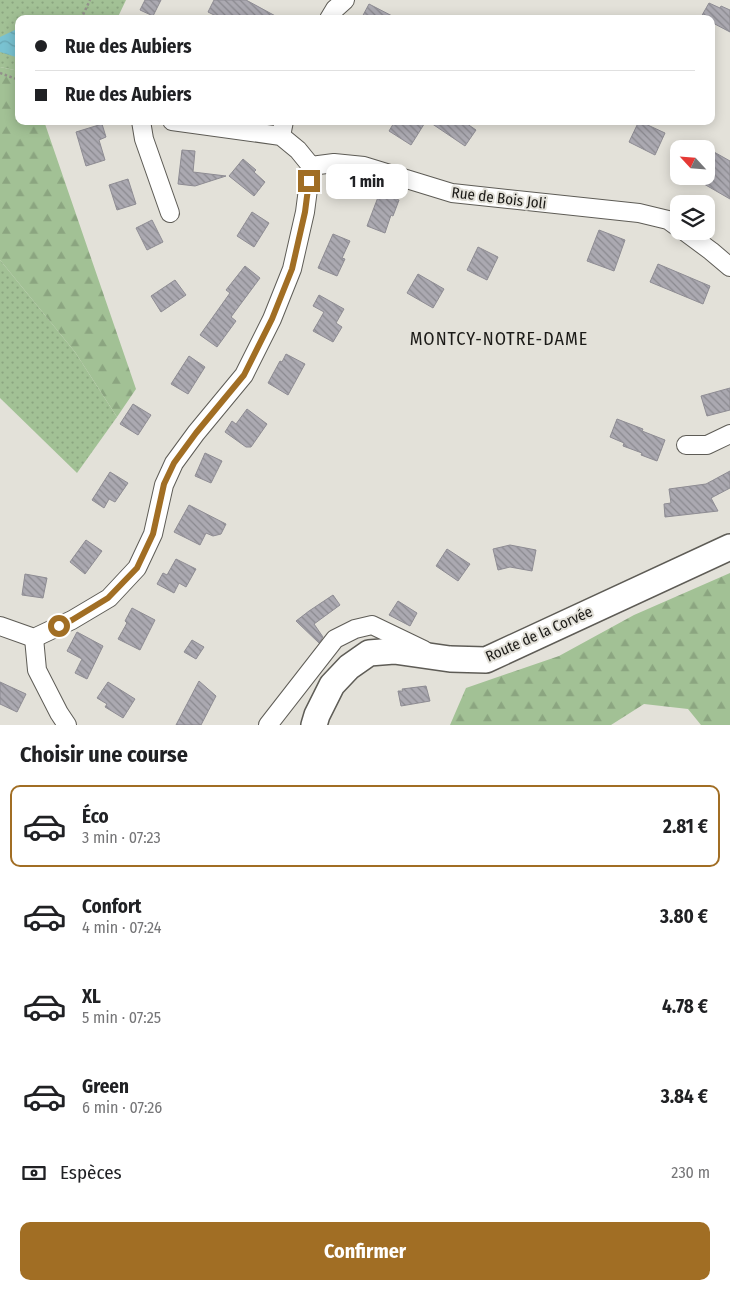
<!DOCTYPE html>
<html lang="fr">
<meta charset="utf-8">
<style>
:root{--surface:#fff;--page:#f2f2f2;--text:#202124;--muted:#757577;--line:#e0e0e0;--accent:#a16e24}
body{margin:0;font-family:"Fira Sans Condensed",sans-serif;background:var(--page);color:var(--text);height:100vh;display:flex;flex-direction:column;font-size:19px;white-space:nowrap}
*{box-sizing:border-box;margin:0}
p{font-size:16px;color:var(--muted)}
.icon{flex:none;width:28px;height:28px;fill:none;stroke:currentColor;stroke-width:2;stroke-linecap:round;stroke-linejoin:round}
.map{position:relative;height:725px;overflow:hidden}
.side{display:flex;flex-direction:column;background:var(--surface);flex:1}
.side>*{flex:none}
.top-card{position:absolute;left:15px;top:15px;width:700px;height:110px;border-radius:10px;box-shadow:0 2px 12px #0003;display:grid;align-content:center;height:110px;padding:0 20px;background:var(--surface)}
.needle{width:32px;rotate:296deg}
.tools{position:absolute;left:670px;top:140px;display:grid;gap:10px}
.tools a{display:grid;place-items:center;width:45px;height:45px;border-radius:10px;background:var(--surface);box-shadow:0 2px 12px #0003;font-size:25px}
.end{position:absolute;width:22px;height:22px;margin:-11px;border:6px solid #a16e24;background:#fff;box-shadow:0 0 0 2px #fff}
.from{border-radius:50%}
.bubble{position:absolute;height:35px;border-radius:10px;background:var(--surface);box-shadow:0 2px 12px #0003;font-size:16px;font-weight:700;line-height:35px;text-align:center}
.top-card b{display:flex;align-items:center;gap:18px;height:48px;font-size:19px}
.top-card b+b{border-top:1px solid var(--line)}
.top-card i{width:12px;height:12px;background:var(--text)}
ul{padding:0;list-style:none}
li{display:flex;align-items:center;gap:15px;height:82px;margin:0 10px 8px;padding:0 10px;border:2px solid transparent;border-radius:10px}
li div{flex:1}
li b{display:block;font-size:19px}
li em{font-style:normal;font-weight:700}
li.selected{border-color:var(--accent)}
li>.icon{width:45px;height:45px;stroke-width:1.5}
h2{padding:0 20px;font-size:22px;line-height:60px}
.pay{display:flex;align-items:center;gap:12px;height:55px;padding:0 20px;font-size:19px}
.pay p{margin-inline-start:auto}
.action{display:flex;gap:10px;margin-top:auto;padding:10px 20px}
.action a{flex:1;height:58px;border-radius:10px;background:var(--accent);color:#fff;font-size:20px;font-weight:700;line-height:58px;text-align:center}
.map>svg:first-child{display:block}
.grass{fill:url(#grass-dots)}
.forest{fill:url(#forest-firs)}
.water{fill:url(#water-waves)}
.building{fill:url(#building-back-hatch);stroke:#8e8c93}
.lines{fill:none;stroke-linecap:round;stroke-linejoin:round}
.street-casing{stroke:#5e5c56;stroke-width:20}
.secondary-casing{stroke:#5e5c56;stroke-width:28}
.path{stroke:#93918b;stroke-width:2.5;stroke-dasharray:2.5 2.5;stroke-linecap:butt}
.street{stroke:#fff;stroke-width:18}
.secondary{stroke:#fff;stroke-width:25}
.route{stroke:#a16e24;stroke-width:6}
.labels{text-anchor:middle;stroke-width:4;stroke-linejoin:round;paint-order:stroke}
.street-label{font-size:15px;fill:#1b1a17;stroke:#e3e1d9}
.quarter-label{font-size:18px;letter-spacing:1px;fill:#1b1a17;stroke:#e3e1d9}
</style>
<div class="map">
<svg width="730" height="725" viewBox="0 0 730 725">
<defs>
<pattern id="grass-dots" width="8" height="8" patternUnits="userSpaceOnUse" patternTransform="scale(1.25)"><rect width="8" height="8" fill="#a2c195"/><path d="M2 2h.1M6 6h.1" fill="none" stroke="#8ba580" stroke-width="1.8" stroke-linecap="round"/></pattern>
<pattern id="forest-firs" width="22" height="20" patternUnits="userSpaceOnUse" patternTransform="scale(1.25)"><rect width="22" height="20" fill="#a2c195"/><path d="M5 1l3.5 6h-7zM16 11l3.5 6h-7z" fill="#8ba580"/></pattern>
<pattern id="water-waves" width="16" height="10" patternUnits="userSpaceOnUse" patternTransform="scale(1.25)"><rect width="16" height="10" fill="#79c2d1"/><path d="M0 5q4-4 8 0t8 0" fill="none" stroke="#68a6b3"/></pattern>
<pattern id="building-back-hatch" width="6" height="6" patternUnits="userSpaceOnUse" patternTransform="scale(1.25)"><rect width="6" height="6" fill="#aba9b1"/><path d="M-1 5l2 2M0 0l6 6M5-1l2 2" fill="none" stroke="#8a898f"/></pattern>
</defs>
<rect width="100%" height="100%" fill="#e3e1d9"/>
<!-- grass -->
<g class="grass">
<path d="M 0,0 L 126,0 L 117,19 L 19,19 L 19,71 L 0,67 Z"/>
<path d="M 0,260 L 75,352 L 117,417 L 77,473 L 0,398 Z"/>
</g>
<!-- forest -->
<g class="forest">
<path d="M 0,67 L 19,71 L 19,121 L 44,121 L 136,389 L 117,417 L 75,352 L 0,260 Z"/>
<path d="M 730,573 L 730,725 L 701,725 L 688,709 L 644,704 L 611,725 L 450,725 L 466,688 L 559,656 L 634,615 Z"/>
</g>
<!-- water -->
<path class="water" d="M 19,28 L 19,58 L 0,52 L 0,37 Z"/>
<!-- building -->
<g class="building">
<path d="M 145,0 L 161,0 L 153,16 L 140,10 Z"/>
<path d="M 214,0 L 246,0 L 281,19 L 222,19 L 208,12 Z"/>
<path d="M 709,3 L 720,8 L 721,6 L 730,10 L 730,32 L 711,22 L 711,19 L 705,19 L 701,17 Z"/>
<path d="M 369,4 L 398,19 L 361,19 Z"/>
<path d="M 395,121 L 426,121 L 411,145 L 389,131 Z"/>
<path d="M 428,121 L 463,121 L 476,130 L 465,146 Z"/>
<path d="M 639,121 L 665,133 L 655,155 L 629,142 Z"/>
<path d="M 102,124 L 106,137 L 99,140 L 105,160 L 86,166 L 76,132 Z"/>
<path d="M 182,150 L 195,151 L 193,172 L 226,176 L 195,186 L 178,184 Z"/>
<path d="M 714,152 L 730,161 L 730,199 L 697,180 L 700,176 L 706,176 L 706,165 Z"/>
<path d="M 243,159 L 256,170 L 254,172 L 265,182 L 254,196 L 229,176 Z"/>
<path d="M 128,179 L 136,204 L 117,210 L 109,185 Z"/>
<path d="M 380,192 L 399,200 L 393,216 L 391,215 L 385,233 L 367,226 Z"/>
<path d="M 252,212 L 269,223 L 254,247 L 237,236 Z"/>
<path d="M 152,220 L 163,242 L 147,250 L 136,228 Z"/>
<path d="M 599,230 L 625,240 L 614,271 L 587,261 Z"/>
<path d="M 333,234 L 350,241 L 342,258 L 345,259 L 337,276 L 318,268 Z"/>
<path d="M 478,247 L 498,257 L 487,280 L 467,270 Z"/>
<path d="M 658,264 L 710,286 L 703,304 L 650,282 Z"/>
<path d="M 245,266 L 260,278 L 231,317 L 236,321 L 217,347 L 200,335 L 230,293 L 226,290 Z"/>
<path d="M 418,274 L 444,289 L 433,308 L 407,293 Z"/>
<path d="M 175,280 L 186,295 L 161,312 L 151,296 Z"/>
<path d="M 319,295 L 344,309 L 336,323 L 342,327 L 333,342 L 313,331 L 324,312 L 313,306 Z"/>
<path d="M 286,354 L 305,364 L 288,395 L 268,383 L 280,361 L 282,362 Z"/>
<path d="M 189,356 L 205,367 L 188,394 L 171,384 Z"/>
<path d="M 730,388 L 730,410 L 707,416 L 701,396 Z"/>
<path d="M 133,404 L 151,415 L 138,435 L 120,424 Z"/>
<path d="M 247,409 L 267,424 L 251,447 L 246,447 L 225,432 L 232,421 L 236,424 Z"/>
<path d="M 617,419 L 643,429 L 642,431 L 665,440 L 657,461 L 641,455 L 642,453 L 623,446 L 624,443 L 610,437 Z"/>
<path d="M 205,453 L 222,461 L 211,483 L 195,476 Z"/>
<path d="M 730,471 L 730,488 L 711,498 L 718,511 L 665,517 L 664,504 L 671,503 L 669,489 L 706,484 Z"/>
<path d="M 110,472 L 128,483 L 115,502 L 109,499 L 104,508 L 92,500 Z"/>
<path d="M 189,505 L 226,524 L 221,534 L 213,536 L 206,533 L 200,545 L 174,532 Z"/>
<path d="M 86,540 L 102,551 L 85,574 L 70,562 Z"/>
<path d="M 510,545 L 536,550 L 532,571 L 510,567 L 498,570 L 493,549 Z"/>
<path d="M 447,549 L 470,564 L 458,581 L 436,566 Z"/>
<path d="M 176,559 L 196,569 L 186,587 L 179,583 L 174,593 L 157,584 L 163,573 L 167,575 Z"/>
<path d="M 25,574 L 47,578 L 43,598 L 22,595 Z"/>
<path d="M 333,595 L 340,605 L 314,624 L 323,637 L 319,643 L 296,621 L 309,611 Z"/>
<path d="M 398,601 L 417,613 L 410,626 L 389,615 Z"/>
<path d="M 132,608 L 155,620 L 140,650 L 118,639 L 127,623 L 125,621 Z"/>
<path d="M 77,632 L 103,646 L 87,679 L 75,673 L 82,659 L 67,651 Z"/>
<path d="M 192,640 L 204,647 L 196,659 L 184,652 Z"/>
<path d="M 199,681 L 216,696 L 201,725 L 176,725 Z"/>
<path d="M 0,682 L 26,694 L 17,712 L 0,704 Z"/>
<path d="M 108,682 L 135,699 L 123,718 L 105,707 L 107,704 L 97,698 Z"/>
<path d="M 426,686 L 430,701 L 401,706 L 398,691 L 403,691 L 402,689 Z"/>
</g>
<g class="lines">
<!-- street casing -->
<g class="street-casing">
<g id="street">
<path d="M 329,19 L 335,9 L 345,0"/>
<path d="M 141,121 L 144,139 L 170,213"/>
<path d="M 172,121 L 281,136 L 298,150 L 311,166 L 334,163 L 364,166 L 452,193 L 639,213 L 668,220 L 679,228"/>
<path d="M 281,136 L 284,121"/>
<path d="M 684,231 L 711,251 L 730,267"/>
<path d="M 686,445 L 707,445 L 730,434"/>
<path d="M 0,626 L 34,638 L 72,620 L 109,598 L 137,568 L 153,534 L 164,485 L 174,463 L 196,433 L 244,375 L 272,319 L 292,269 L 305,212 L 311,166"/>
<path d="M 34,638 L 37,670 L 59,713 L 67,725"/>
<path d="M 268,725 L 335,639 L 355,629 L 372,625 L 424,650"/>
</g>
</g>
<!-- secondary casing -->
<g class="secondary-casing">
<path id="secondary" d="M 314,725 L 317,715 L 332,685 L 349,667 L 369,653 L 394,651 L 450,659 L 486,660 L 730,547"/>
</g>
<!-- path -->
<g class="path">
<path d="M 81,19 L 90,0"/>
<path d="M 0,73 L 19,80"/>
</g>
<!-- street -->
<use href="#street" class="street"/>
<!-- secondary -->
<use href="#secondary" class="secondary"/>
</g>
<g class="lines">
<!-- route -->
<path class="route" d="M 59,626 L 72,620 L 108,598 L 137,568 L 153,534 L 164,484 L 174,463 L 196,433 L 244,375 L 272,319 L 292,269 L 305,212 L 309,181"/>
</g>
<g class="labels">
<!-- street labels -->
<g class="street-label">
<text transform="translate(499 198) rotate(7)" y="5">Rue de Bois Joli</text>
<text transform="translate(539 634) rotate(-24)" y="5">Route de la Corvée</text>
</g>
<!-- quarter labels -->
<g class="quarter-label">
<text x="499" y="345">MONTCY-NOTRE-DAME</text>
</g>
</g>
</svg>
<div class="tools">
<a><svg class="needle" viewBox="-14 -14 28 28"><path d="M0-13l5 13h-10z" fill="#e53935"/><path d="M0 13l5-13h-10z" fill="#757577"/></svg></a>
<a><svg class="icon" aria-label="layers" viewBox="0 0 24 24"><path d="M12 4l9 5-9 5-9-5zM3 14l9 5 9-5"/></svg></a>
</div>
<i class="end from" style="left:59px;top:626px"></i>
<i class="end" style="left:309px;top:181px"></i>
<div class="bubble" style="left:326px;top:164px;width:82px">1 min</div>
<div class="top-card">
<b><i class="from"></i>Rue des Aubiers</b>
<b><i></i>Rue des Aubiers</b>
</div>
</div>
<section class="side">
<h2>Choisir une course</h2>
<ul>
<li class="selected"><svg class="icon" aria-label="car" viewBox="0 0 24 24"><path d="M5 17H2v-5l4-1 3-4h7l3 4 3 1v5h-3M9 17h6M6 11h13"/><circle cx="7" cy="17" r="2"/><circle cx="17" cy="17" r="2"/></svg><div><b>Éco</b><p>3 min · 07:23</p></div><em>2.81 €</em></li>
<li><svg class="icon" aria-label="car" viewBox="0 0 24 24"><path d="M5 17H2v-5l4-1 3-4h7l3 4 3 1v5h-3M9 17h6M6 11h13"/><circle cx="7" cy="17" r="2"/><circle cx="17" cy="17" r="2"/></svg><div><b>Confort</b><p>4 min · 07:24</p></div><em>3.80 €</em></li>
<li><svg class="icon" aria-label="car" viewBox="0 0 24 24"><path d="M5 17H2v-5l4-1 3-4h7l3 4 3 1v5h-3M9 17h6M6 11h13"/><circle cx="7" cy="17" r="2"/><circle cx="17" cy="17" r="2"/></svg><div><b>XL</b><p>5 min · 07:25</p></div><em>4.78 €</em></li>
<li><svg class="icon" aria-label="car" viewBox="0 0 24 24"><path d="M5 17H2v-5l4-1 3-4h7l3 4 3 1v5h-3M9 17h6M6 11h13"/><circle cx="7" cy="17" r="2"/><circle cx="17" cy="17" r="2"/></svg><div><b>Green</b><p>6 min · 07:26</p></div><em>3.84 €</em></li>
</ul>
<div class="pay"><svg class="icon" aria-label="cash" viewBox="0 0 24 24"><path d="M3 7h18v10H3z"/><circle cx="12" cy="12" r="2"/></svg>Espèces<p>230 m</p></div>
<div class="action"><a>Confirmer</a></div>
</section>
